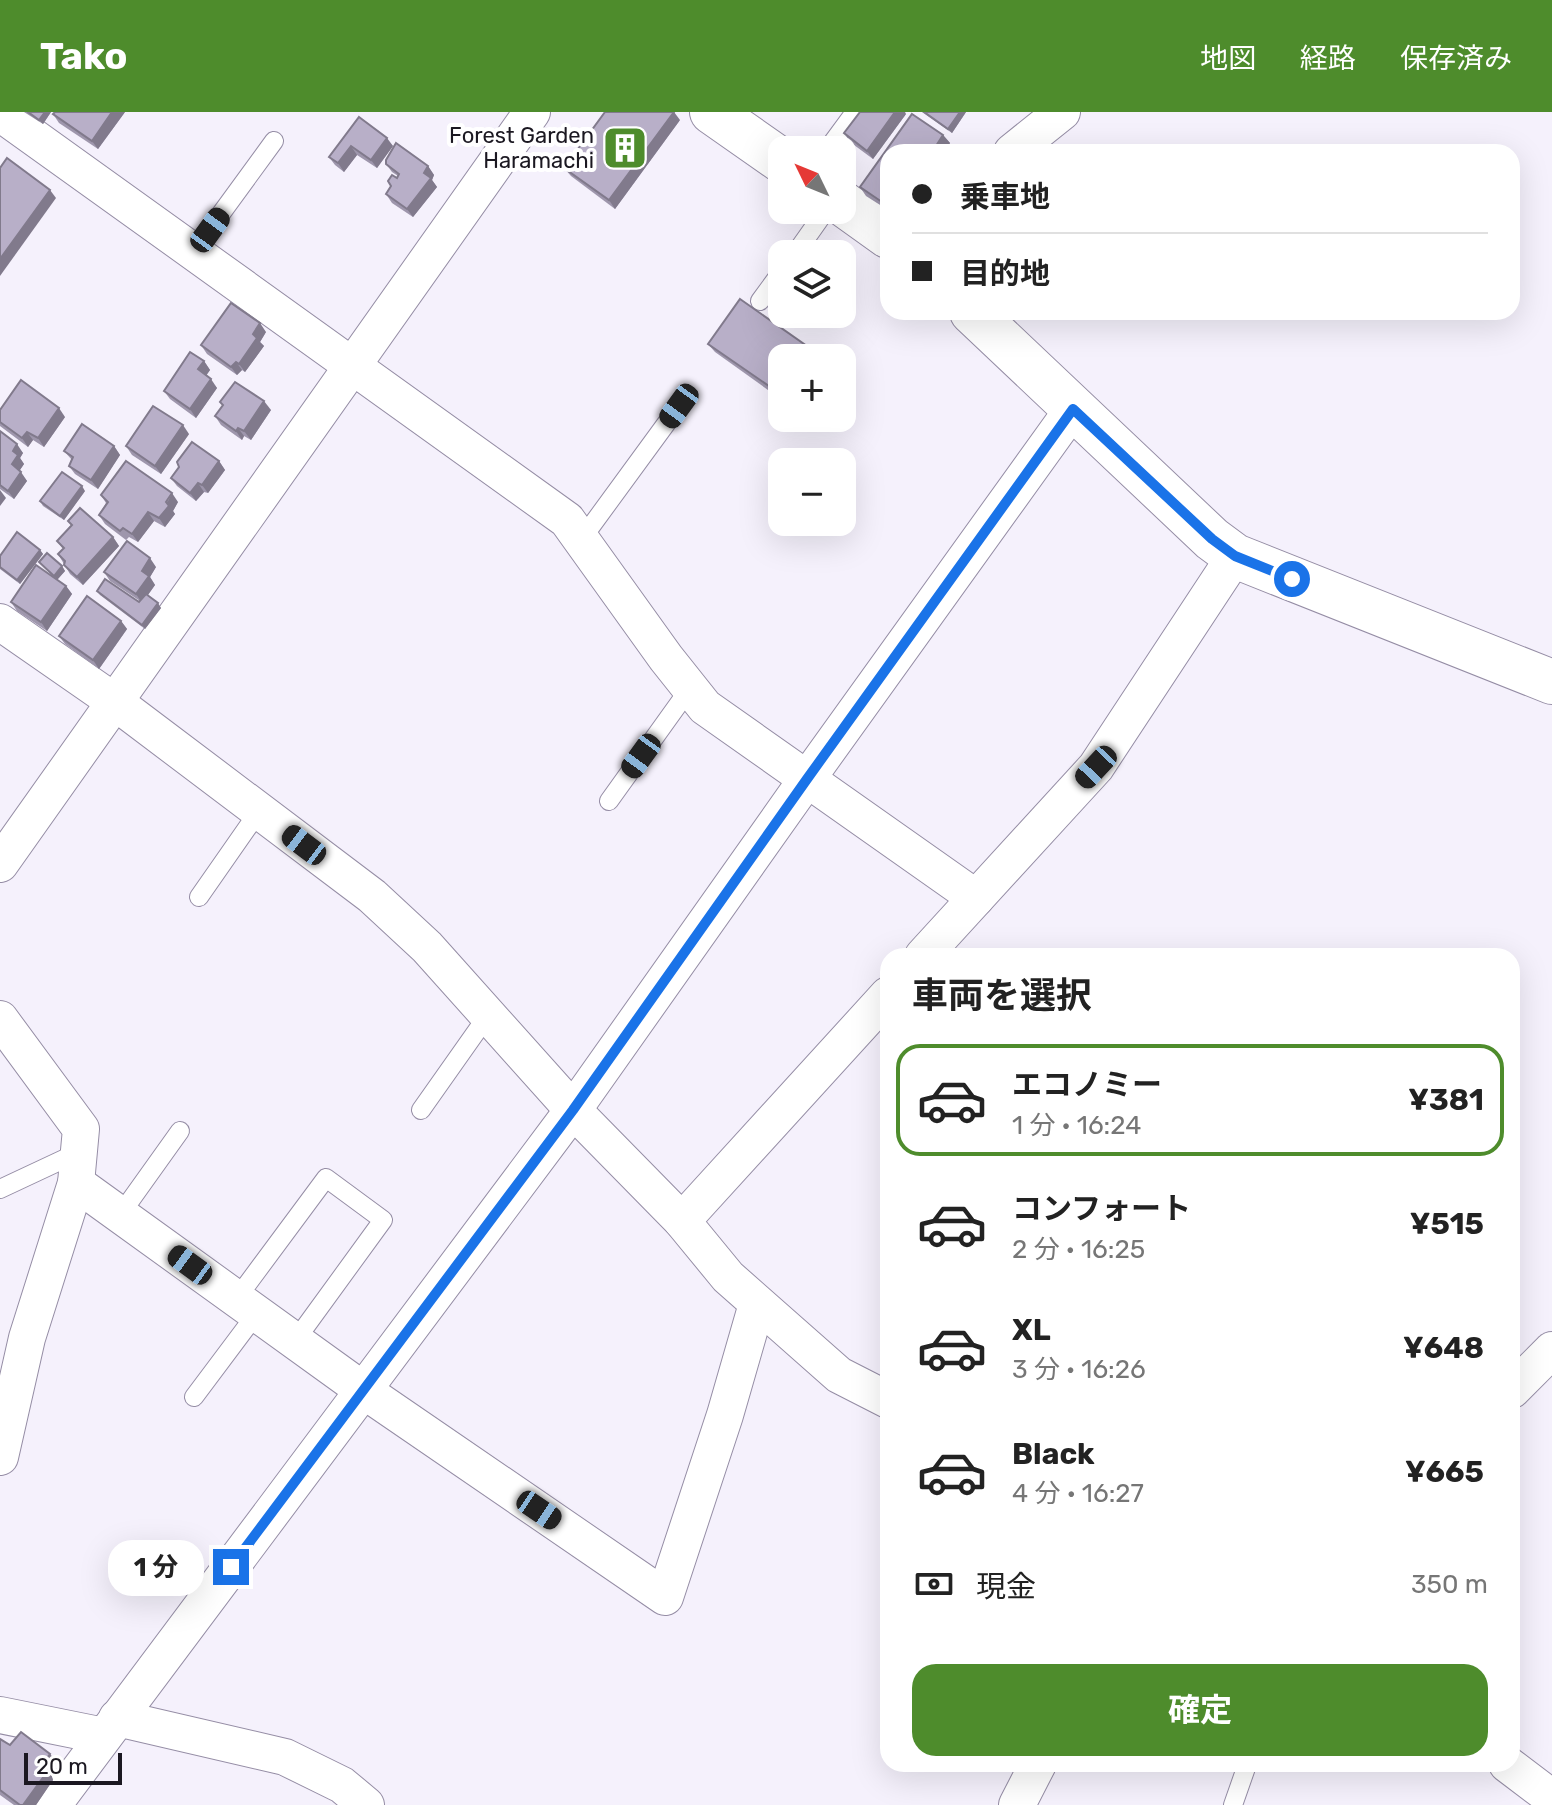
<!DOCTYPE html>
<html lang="ja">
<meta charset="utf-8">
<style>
:root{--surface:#fff;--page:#f2f2f2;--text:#222;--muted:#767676;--line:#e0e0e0;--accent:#4e8c2c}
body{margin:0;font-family:Rubik,"Noto Sans JP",sans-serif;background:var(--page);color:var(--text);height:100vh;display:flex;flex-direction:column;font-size:30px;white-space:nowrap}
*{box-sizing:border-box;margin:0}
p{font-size:26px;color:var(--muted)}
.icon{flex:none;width:44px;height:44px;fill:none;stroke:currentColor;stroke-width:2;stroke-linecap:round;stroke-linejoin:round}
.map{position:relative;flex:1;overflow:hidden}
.panel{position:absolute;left:880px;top:836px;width:640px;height:824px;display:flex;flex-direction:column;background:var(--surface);border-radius:24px;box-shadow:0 8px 32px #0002}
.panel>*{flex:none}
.hud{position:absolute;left:880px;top:32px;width:640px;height:176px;border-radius:24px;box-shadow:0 8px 32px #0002;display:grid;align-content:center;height:176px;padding:0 32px;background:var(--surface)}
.needle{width:52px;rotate:313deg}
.buttons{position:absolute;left:768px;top:24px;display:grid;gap:16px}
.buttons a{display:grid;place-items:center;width:88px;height:88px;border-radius:16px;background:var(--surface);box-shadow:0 8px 32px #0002;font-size:40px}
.scale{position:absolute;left:24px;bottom:20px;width:98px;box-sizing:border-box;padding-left:8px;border:4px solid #1b1821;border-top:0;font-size:22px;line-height:28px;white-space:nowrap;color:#1b1821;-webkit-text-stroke:6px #fff;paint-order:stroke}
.end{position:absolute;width:36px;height:36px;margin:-18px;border:10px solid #1a73e8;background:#fff;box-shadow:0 0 0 4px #fff}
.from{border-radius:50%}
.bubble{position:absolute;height:56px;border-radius:24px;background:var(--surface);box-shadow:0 8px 32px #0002;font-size:26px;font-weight:700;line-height:56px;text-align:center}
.car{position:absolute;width:24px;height:48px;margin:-24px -12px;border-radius:10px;box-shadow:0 0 6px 2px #0007;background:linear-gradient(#222 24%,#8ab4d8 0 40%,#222 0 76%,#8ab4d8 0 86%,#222 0)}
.hud b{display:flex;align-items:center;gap:28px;height:76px;font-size:30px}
.hud b+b{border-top:2px solid var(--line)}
.hud i{width:20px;height:20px;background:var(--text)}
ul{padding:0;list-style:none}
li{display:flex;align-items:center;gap:24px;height:112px;margin:0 16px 12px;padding:0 16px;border:4px solid transparent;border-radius:24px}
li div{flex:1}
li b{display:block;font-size:30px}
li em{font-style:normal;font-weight:700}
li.selected{border-color:var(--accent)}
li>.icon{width:72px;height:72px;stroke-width:1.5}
h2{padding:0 32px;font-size:36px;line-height:96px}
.pay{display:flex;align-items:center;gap:20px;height:88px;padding:0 32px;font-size:30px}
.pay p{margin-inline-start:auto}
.cta{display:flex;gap:16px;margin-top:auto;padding:16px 32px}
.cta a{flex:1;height:92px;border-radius:24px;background:var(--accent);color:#fff;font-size:32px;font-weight:700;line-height:92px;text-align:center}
header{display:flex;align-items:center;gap:48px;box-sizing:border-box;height:112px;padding:0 40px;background:var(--accent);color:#fff}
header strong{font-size:38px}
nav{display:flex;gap:44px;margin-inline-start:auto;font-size:28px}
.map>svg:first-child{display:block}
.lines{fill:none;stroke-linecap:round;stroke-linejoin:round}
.lane-casing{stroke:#958da5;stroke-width:20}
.street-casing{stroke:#958da5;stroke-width:38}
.secondary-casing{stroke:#958da5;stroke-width:46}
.lane{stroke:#fff;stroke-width:18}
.street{stroke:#fff;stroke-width:36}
.secondary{stroke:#fff;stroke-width:44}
.wall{fill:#9e96ac}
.shaded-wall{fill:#817a8c}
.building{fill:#b8afc8;stroke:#817a8c;stroke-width:2}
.route{stroke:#1a73e8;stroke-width:10}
.labels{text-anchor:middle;stroke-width:8;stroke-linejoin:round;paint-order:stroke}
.poi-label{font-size:22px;fill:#1b1821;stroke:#fff;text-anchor:end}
</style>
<header>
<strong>Tako</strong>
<nav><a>地図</a><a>経路</a><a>保存済み</a></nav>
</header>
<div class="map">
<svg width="1552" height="1693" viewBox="0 0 1552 1693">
<rect width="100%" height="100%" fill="#f5f1fc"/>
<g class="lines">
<!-- lane casing -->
<g class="lane-casing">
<g id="lane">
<path d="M 827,38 L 855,0"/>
<path d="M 193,140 L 274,29"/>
<path d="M 795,142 L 826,98"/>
<path d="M 760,189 L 782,159"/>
<path d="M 581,428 L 679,294"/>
<path d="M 609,689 L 690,576"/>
<path d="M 199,785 L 259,699"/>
<path d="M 421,998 L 488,903"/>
<path d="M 0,1077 L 79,1040"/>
<path d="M 120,1103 L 180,1019"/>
<path d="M 237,1186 L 326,1066 L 383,1108 L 295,1229"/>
<path d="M 194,1285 L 257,1201"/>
<path d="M 1233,1693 L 1247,1653"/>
</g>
</g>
<!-- street casing -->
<g class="street-casing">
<g id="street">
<path d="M 0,1 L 567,408 L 666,546 L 705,595 L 976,786"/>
<path d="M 1012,40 L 1062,0"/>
<path d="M 0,510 L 115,590 L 372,784 L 427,835 L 573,998 L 682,1109 L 728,1165 L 839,1263 L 888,1288"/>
<path d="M 0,752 L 532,0"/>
<path d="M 923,844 L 1096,655 L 1235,444"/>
<path d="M 0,907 L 81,1017 L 76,1071 L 27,1226 L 0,1345"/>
<path d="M 76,1071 L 363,1278 L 665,1485 L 725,1303 L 757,1192"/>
<path d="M 682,1109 L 888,883"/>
<path d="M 1512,1278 L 1552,1238"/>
<path d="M 0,1603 L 104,1624"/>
<path d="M 117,1606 L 285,1645 L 342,1673 L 366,1693"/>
<path d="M 1507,1652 L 1552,1686"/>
<path d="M 53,1693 L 573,998 L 807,667 L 1073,297"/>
<path d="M 1017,1693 L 1038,1652"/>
</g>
</g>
<!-- secondary casing -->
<g class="secondary-casing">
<g id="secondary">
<path d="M 712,0 L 782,49"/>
<path d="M 842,91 L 888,124"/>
<path d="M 972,200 L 1212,427 L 1235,444 L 1552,570"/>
</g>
</g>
<!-- lane -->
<use href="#lane" class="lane"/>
<!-- street -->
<use href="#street" class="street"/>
<!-- secondary -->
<use href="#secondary" class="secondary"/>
</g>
<!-- wall -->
<g class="wall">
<path d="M 24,0 L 51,0 L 43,12 Z"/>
<path d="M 125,0 L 98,37 L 59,11 L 53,2 Z"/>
<path d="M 922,0 L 966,0 L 952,21 Z"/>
<path d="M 906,2 L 873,47 L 850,30 L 844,21 Z"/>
<path d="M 912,2 L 943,23 L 950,31 L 944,40 L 888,40 L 888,98 L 866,84 L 860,75 Z"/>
<path d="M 359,5 L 393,34 L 377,56 L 357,43 L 344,60 L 335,53 L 329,45 Z"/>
<path d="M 680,8 L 615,97 L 571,64 L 564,56 Z"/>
<path d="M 386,52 L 428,54 L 434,63 L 432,68 L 437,75 L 413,105 L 392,91 L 386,82 L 398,64 L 392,60 Z"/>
<path d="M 266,220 L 260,230 L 264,234 L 245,260 L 242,258 L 237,263 L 207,242 L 201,233 Z"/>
<path d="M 708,232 L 782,246 L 782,288 L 715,240 Z"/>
<path d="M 204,249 L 210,258 L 206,264 L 217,276 L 196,306 L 170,287 L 164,279 Z"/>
<path d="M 220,290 L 271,298 L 251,328 L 244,324 L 242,328 L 221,313 L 215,304 L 223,294 Z"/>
<path d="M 0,298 L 65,305 L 44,335 L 33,328 L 28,335 L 0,314 Z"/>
<path d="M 0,319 L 23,341 L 20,346 L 24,352 L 19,359 L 27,369 L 14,387 L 0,377 Z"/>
<path d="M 189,322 L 161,362 L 132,343 L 126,334 Z"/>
<path d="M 114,334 L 120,343 L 98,377 L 75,362 L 69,354 L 72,348 L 64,339 Z"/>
<path d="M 219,349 L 225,358 L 208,381 L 204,380 L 196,389 L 177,374 L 171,366 Z"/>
<path d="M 85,379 L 64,408 L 43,394 L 40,389 Z"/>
<path d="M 101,383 L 178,390 L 173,399 L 175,402 L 165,415 L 154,409 L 138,430 L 129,425 L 126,428 L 105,412 L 99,403 L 106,391 Z"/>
<path d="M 68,409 L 113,425 L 119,434 L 83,473 L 70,462 L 58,442 L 63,437 L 57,429 L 71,413 Z"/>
<path d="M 40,438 L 43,442 L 20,472 L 0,457 L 0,444 Z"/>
<path d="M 39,450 L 62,454 L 65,459 L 57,468 L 66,474 L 72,482 L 47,519 L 17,499 L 11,490 L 56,467 Z"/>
<path d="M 156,455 L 150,465 L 155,473 L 148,483 L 161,496 L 145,517 L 100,483 L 97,479 L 140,489 L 110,469 L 104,460 Z"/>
<path d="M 121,509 L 127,517 L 99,557 L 65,532 L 59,524 Z"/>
<path d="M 0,1627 L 10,1633 L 50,1642 L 56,1650 L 50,1659 L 53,1668 L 36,1693 L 14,1693 L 0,1683 Z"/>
</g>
<!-- shaded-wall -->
<g class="shaded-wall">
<path d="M 45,0 L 51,0 L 43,12 L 39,8 Z"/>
<path d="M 112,0 L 125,0 L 98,37 L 92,29 Z"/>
<path d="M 674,0 L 680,8 L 615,97 L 609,88 Z"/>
<path d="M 895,0 L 905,0 L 906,2 L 873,47 L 867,39 Z"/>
<path d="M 960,0 L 966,0 L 952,21 L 948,17 Z"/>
<path d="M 943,23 L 950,31 L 944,40 L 936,40 L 934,37 Z"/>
<path d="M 387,26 L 393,34 L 377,56 L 371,48 Z"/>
<path d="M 351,34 L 357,43 L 344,60 L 338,51 Z"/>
<path d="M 428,54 L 434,63 L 432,68 L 437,75 L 413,105 L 407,97 Z"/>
<path d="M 50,78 L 56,86 L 0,164 L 0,147 Z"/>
<path d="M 888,82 L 888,97 L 882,90 Z"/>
<path d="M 260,211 L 266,220 L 260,230 L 264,234 L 245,260 L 239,252 L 253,222 Z"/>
<path d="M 204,249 L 210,258 L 204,266 L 198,257 Z"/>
<path d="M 236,250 L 242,258 L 237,263 L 231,255 Z"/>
<path d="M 211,267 L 217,276 L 196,306 L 190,297 Z"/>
<path d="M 264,289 L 271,298 L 251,328 L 244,319 Z"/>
<path d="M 59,296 L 65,305 L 44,335 L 38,326 Z"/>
<path d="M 183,313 L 189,322 L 161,362 L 155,354 Z"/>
<path d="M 238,316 L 244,324 L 242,328 L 236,319 Z"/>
<path d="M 27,320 L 33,328 L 28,335 L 22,326 Z"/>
<path d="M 17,332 L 23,341 L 20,346 L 24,352 L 18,361 L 12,352 L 13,339 Z"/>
<path d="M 114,334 L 120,343 L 98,377 L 91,368 Z"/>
<path d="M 219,349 L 225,358 L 208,381 L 202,373 Z"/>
<path d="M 21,360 L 27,369 L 14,387 L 8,379 Z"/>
<path d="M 198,371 L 204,380 L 196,389 L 190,381 Z"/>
<path d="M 82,374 L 85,379 L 64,408 L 60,404 Z"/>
<path d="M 0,378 L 6,386 L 0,394 Z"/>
<path d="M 172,381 L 178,390 L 173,399 L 175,402 L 165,415 L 159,406 Z"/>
<path d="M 148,400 L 154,409 L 138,430 L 132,422 Z"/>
<path d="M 113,425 L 119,434 L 83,473 L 77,465 Z"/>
<path d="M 40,438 L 43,442 L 20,472 L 17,468 Z"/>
<path d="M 150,446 L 156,455 L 150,465 L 155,473 L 142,491 L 136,482 L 142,459 Z"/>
<path d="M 62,454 L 65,459 L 57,468 L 54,464 Z"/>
<path d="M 66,474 L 72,482 L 47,519 L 41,510 Z"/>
<path d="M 158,491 L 161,496 L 145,517 L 142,513 Z"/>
<path d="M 121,509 L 127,517 L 99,557 L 93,548 Z"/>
<path d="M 50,1642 L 56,1650 L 50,1659 L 53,1668 L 36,1693 L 23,1693 L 44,1650 Z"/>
</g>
<!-- building -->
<g class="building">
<path d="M 28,0 L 45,0 L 39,8 Z"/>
<path d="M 55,0 L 112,0 L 92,29 L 53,2 Z"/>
<path d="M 605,0 L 674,0 L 609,88 L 564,56 Z"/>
<path d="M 860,0 L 895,0 L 867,39 L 844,21 Z"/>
<path d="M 924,0 L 960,0 L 948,17 Z"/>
<path d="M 912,2 L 943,23 L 934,37 L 937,40 L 888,40 L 888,82 L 882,90 L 860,75 Z"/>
<path d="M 359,5 L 387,26 L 371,48 L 351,34 L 338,51 L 329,45 Z"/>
<path d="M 396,31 L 428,54 L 424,61 L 431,66 L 407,97 L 386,82 L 391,74 L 388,69 L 392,63 L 397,66 L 399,62 L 386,52 L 386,48 Z"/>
<path d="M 7,46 L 50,78 L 0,147 L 0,56 Z"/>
<path d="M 740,187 L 824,246 L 782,246 L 782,283 L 708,232 Z"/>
<path d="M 231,191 L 260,211 L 253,222 L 257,226 L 239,252 L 236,250 L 231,255 L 201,233 Z"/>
<path d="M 190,240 L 204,249 L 198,257 L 211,267 L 190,297 L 164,279 Z"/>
<path d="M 21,268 L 59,296 L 38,326 L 27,320 L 22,326 L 0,310 L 0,298 Z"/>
<path d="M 235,270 L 264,289 L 244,319 L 238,316 L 236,319 L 215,304 L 223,293 L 220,290 Z"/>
<path d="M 153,294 L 183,313 L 155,354 L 126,334 Z"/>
<path d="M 82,312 L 114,334 L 91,368 L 69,354 L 73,345 L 64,339 Z"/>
<path d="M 0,319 L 17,332 L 13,339 L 18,343 L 12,352 L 21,360 L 8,379 L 0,373 Z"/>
<path d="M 192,330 L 219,349 L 202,373 L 198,371 L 190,381 L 171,366 L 179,355 L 177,350 Z"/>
<path d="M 126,349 L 172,381 L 166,390 L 169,394 L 159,406 L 148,400 L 132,422 L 123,416 L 120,419 L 99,403 L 108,390 L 101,383 Z"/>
<path d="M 62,360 L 82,374 L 60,404 L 40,389 Z"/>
<path d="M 80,396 L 113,425 L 77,465 L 64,453 L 65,449 L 58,442 L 64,436 L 57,429 L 72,413 L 68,409 Z"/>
<path d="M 17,420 L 40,438 L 17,468 L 0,455 L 0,444 Z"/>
<path d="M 127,429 L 150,446 L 142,459 L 149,464 L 136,482 L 104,460 Z"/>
<path d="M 47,441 L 62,454 L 54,464 L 39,450 Z"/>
<path d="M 36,453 L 66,474 L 41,510 L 11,490 Z"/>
<path d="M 105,467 L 139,490 L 146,482 L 158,491 L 142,513 L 97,479 Z"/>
<path d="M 87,484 L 121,509 L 93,548 L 59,524 Z"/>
<path d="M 21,1620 L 50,1642 L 44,1650 L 47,1660 L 23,1693 L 20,1693 L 0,1678 L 0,1627 L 10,1633 Z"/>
</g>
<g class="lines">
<!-- route -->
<path class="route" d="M 231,1455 L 573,998 L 807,667 L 1073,297 L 1212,427 L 1235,444 L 1292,467"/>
</g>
<!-- icons -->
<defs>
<g id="building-square" transform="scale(2.3)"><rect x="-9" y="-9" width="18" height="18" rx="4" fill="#4e8c2c" stroke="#fff"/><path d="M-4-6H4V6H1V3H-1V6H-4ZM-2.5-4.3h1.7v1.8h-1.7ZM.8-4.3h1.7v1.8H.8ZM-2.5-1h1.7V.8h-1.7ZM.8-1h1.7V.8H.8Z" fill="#fff"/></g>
</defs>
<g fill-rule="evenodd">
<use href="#building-square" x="625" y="36"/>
</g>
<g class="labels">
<!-- poi labels -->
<g class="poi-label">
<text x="594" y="31">Forest Garden<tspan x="594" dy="25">Haramachi</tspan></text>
</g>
</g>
</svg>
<div class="buttons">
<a><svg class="needle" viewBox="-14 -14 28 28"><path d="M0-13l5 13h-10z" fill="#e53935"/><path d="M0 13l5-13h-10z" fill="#767676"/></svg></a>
<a><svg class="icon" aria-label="layers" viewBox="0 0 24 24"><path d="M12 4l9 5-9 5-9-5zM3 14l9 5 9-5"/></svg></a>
<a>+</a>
<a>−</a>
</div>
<div class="scale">20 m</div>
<i class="end from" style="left:1292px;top:467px"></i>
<i class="end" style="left:231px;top:1455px"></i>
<div class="bubble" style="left:108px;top:1428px;width:96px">1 分</div>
<i class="car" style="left:210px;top:118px;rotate:36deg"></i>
<i class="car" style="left:679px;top:294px;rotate:216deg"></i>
<i class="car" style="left:641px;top:644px;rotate:216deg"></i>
<i class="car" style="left:1096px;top:655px;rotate:223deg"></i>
<i class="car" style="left:304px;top:733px;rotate:307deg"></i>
<i class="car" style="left:190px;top:1153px;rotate:306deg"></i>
<i class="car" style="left:539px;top:1398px;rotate:124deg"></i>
<div class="hud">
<b><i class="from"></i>乗車地</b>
<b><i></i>目的地</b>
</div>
<section class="panel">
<h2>車両を選択</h2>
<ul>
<li class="selected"><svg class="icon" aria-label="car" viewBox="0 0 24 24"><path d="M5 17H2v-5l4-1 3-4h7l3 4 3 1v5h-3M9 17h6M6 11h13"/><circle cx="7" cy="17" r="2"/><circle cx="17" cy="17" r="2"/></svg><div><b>エコノミー</b><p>1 分 · 16:24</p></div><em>¥381</em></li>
<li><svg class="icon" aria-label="car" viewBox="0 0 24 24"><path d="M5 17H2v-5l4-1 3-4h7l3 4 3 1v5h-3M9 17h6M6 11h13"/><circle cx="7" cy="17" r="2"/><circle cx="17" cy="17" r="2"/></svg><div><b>コンフォート</b><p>2 分 · 16:25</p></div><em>¥515</em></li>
<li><svg class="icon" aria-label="car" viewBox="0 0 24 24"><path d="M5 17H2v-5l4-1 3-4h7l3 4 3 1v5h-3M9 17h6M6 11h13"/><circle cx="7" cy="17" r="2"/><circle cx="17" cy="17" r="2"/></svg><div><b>XL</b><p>3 分 · 16:26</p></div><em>¥648</em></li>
<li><svg class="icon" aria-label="car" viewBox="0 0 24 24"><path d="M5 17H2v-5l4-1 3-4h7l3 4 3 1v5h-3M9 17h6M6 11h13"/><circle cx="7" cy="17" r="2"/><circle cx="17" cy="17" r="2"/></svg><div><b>Black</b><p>4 分 · 16:27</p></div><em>¥665</em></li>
</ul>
<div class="pay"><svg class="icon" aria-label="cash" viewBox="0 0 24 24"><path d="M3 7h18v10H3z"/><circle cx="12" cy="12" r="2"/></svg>現金<p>350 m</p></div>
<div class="cta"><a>確定</a></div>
</section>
</div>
